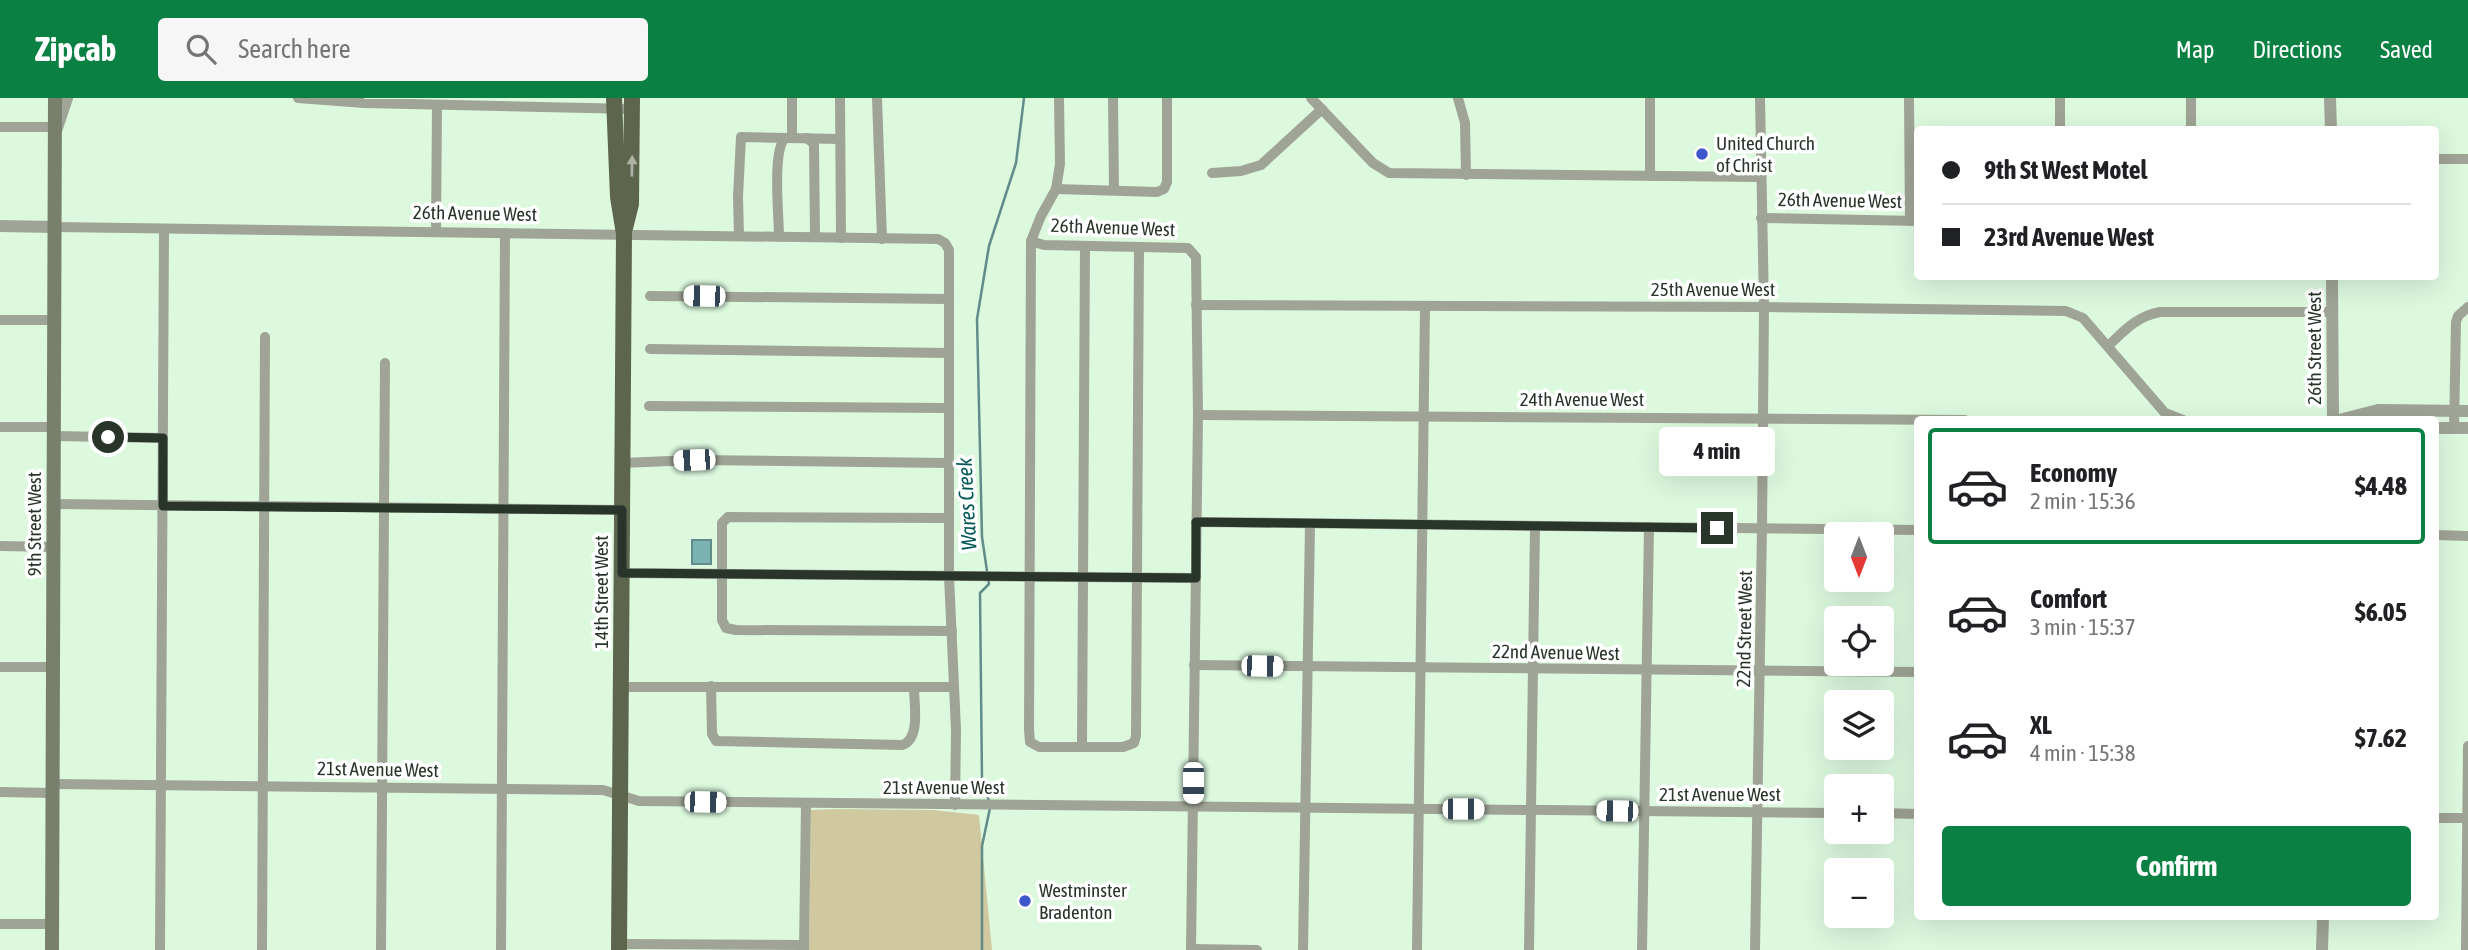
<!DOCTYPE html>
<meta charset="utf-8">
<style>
:root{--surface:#fff;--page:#f6f6f6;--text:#202124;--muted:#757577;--line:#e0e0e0;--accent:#0b8043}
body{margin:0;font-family:"Asap Condensed",sans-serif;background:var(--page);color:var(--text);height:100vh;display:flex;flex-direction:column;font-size:26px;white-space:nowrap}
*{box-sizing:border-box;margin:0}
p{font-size:23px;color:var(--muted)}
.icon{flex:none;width:38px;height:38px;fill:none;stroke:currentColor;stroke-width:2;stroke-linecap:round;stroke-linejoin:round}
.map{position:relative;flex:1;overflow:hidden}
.sheet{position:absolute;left:1914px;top:318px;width:525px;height:504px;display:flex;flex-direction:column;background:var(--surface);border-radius:7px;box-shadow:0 7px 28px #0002}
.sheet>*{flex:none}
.hud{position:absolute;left:1914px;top:28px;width:525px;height:154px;border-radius:7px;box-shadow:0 7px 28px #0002;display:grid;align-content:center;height:154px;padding:0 28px;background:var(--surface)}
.needle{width:46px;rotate:180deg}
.tools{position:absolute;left:1824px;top:424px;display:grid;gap:14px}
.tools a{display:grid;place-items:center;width:70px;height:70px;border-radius:7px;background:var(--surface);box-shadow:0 7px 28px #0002;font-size:35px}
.end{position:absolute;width:32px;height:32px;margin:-16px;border:9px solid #29342a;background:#fff;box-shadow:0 0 0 4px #fff}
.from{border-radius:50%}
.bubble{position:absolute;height:49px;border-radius:7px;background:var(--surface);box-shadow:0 7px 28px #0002;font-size:23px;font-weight:700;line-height:49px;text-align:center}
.car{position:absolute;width:21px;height:42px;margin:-21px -10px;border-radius:9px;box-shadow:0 0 5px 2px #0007;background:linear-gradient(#fff 24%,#345 0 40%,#fff 0 76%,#345 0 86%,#fff 0)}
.hud b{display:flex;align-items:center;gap:24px;height:66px;font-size:26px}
.hud b+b{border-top:2px solid var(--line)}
.hud i{width:18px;height:18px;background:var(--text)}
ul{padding:12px 0 0;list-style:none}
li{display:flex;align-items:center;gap:21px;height:116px;margin:0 14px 10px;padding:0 14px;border:4px solid transparent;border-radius:7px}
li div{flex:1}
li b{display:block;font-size:26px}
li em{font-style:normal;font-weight:700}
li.active{border-color:var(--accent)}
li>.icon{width:63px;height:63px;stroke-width:1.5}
.cta{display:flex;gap:14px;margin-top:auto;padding:14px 28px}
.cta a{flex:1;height:80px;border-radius:7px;background:var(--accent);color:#fff;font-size:28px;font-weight:700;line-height:80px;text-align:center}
header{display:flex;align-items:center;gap:42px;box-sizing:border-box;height:98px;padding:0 35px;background:var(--accent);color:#fff}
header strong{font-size:33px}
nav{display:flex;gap:38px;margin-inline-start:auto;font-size:24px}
.search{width:490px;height:63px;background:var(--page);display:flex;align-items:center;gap:18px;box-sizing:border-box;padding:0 24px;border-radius:7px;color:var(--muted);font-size:26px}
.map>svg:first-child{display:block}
.green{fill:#d0c9a0}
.water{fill:#7bb2b2;stroke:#628c89;stroke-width:2}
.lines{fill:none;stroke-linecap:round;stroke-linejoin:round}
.stream{stroke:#628c89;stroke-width:2.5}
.minor{stroke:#9fa496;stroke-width:10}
.tertiary{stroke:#9fa496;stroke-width:12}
.secondary{stroke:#78806b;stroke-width:14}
.primary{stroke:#5d664d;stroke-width:16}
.oneway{fill:#aeb2a6}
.route{stroke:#29342a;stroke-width:9}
.poi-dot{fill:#3e57ca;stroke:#fff;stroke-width:2.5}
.labels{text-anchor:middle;stroke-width:7;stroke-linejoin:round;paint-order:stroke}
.poi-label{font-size:19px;fill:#29342a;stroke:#fff;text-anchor:start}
.street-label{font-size:19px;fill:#29342a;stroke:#fff}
.water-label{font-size:21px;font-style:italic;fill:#005657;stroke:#fff}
</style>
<header>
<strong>Zipcab</strong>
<div class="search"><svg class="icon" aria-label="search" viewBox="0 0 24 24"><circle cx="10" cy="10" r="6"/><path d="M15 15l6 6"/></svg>Search here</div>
<nav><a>Map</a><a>Directions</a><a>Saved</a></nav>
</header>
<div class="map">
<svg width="2468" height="852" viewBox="0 0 2468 852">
<rect width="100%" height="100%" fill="#dcf9de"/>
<!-- green -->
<path class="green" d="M 837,711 L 933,712 L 979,717 L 992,852 L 809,852 L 811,712 Z"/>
<!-- water -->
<rect class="water" x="692" y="442" width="19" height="24"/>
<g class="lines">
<!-- stream -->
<g class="stream">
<path d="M 987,473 L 982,439 L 977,221 L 989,148 L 1016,65 L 1024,0"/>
<path d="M 988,480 L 989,486 L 980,495 L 982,682 L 989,703"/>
<path d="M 982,852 L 982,748 L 990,710"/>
</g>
<!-- minor -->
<g class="minor">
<path d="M 298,0 L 364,5 L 632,11"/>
<path d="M 792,0 L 792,39"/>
<path d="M 840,0 L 841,140"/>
<path d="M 877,0 L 882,141"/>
<path d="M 1059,0 L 1060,66 L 1056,91 L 1041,118 L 1031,143 L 1029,632 L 1030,644 L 1039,649 L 1123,649 L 1134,645 L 1136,638 L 1139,149"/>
<path d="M 1113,0 L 1114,92"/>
<path d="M 1311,0 L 1373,65 L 1389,75 L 1761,79"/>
<path d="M 1458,0 L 1465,25 L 1466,77"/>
<path d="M 1650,0 L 1650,78"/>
<path d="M 1909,0 L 1910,123"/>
<path d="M 2060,0 L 2060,32"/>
<path d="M 2191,0 L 2191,32"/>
<path d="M 0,29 L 55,29"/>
<path d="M 807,40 L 814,46 L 815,139"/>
<path d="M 2436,61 L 2468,61"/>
<path d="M 1212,75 L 1241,73 L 1261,67 L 1322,11"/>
<path d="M 1056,91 L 1157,94 L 1164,91 L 1167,84 L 1167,0"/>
<path d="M 1761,120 L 1918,123"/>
<path d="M 54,129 L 938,141 L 945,145 L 949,152 L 949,478 L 956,632 L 955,707"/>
<path d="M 436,133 L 437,7"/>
<path d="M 739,138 L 738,99 L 741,39 L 840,41"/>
<path d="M 779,139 C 779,118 772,53 785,40"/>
<path d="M 1031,143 L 1044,147 L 1188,150 L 1196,159 L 1198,317 L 1191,852"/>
<path d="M 650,198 L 949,201"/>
<path d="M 1196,207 L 1764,209 L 2066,213 L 2083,220 L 2165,315 L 2183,322"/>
<path d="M 0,222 L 54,222"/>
<path d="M 2108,248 C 2124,233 2137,218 2160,214 L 2333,214"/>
<path d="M 650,251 L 949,255"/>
<path d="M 649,308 L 949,310"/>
<path d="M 1198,317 L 1965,322"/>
<path d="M 0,329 L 54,329"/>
<path d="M 2454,330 L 2456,224 L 2458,218 L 2468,209"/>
<path d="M 54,338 L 163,340"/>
<path d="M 622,365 L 694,362 L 949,365"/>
<path d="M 54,406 L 622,412"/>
<path d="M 949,420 L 728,419 L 722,425 L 722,522 L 726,530 L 736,532 L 952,533"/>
<path d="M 1196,424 L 1918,432"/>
<path d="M 2436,437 L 2468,438"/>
<path d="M 0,448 L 54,449"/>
<path d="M 622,475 L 1196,480"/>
<path d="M 1194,567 L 1918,574"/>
<path d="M 0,569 L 53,569"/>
<path d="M 711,588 L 712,636 L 716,643 L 902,647 C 921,641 914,606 914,590"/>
<path d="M 621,589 L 954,589"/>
<path d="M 1082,649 L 1085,148"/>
<path d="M 53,686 L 603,692 L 639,703 L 1836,715"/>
<path d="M 0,694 L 53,695"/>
<path d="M 1881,715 L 1918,716"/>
<path d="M 2436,720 L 2467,720"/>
<path d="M 0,826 L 52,826"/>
<path d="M 619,846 L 804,847"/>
<path d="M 1191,851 L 1257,852"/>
<path d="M 160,852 L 164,131"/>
<path d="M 262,852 L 265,239"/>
<path d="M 381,852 L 385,265"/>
<path d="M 501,852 L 505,135"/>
<path d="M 804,852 L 806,706"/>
<path d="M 1303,852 L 1310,426"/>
<path d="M 1417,852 L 1425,208"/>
<path d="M 1529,852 L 1535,428"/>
<path d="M 1642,852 L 1649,429"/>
<path d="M 1755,852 L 1762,430 L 1764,209 L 1760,0"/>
<path d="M 2466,852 L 2468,648"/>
</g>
<!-- tertiary -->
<g class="tertiary">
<path d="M 2330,0 L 2331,32"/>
<path d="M 57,30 L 67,0"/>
<path d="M 0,128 L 54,129"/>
<path d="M 2332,178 L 2333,322"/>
<path d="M 2339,322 L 2378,312 L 2468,313"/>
<path d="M 2436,330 L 2468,330"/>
<path d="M 2322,852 L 2323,819"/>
</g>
<!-- secondary -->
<path class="secondary" d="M 52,852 L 55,0"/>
<!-- primary -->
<g class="primary">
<path d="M 614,0 L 618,99 L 624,136 L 619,852"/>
<path d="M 625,130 L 631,106 L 632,0"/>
</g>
</g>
<!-- one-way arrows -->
<defs><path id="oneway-solid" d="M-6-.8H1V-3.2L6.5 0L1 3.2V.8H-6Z" transform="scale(1.75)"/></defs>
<use class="oneway" href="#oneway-solid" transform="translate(632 68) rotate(-89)"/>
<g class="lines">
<!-- route -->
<path class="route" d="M 108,339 L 163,340 L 163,408 L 622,412 L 622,475 L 1196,480 L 1196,424 L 1717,430"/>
</g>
<!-- markers -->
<g class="poi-dot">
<circle cx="1702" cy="56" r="7"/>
<circle cx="1025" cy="803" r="7"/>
</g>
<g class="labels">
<!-- poi labels -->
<g class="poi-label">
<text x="1716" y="52">United Church<tspan x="1716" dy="22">of Christ</tspan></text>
<text x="1039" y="799">Westminster<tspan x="1039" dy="22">Bradenton</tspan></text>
</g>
<!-- street labels -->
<g class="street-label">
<text transform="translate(1840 102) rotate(1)" y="7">26th Avenue West</text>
<text transform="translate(475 115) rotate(1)" y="7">26th Avenue West</text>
<text transform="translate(1113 129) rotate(2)" y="7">26th Avenue West</text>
<text x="1713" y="198">25th Avenue West</text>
<text transform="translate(2314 250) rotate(-90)" y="7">26th Street West</text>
<text x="1582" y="308">24th Avenue West</text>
<text transform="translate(34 426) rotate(-90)" y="7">9th Street West</text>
<text transform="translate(601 494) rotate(-90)" y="7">14th Street West</text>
<text transform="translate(1744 531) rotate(-89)" y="7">22nd Street West</text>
<text transform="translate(1556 554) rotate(1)" y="7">22nd Avenue West</text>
<text transform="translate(378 671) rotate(1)" y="7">21st Avenue West</text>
<text x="944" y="696">21st Avenue West</text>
<text x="1720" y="703">21st Avenue West</text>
</g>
<!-- water labels -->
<g class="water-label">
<text transform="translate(967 406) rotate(-93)" y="7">Wares Creek</text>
</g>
</g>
</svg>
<div class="tools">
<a><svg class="needle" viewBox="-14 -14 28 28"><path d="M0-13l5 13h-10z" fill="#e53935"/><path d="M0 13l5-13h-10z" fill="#757577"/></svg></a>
<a><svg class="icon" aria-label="locate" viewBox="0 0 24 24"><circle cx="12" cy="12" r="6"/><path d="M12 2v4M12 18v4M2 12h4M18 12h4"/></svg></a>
<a><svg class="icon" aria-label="layers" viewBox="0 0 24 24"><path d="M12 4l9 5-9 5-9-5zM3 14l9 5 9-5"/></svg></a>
<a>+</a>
<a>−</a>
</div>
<i class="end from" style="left:108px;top:339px"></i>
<i class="end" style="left:1717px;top:430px"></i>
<div class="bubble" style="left:1659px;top:329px;width:116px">4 min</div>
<i class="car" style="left:704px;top:198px;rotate:271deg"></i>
<i class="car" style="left:694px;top:362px;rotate:268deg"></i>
<i class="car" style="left:1262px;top:568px;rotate:91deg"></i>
<i class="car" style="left:1193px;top:685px;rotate:180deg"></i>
<i class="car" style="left:705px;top:704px;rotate:91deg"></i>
<i class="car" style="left:1463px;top:711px;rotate:90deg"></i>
<i class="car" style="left:1617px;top:713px;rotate:271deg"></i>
<div class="hud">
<b><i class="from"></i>9th St West Motel</b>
<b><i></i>23rd Avenue West</b>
</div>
<section class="sheet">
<ul>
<li class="active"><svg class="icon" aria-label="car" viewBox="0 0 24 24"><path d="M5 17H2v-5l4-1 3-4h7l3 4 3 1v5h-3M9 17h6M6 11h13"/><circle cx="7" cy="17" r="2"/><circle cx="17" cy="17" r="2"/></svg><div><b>Economy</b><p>2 min · 15:36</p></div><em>$4.48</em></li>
<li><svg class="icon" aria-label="car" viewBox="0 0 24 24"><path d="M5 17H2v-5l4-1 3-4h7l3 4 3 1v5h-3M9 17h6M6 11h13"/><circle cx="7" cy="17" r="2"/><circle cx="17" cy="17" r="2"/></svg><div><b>Comfort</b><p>3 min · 15:37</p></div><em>$6.05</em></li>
<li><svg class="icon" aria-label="car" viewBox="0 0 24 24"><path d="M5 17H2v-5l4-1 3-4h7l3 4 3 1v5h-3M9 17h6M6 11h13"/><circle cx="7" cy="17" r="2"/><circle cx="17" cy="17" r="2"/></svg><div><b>XL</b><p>4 min · 15:38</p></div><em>$7.62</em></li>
</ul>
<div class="cta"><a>Confirm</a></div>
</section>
</div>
